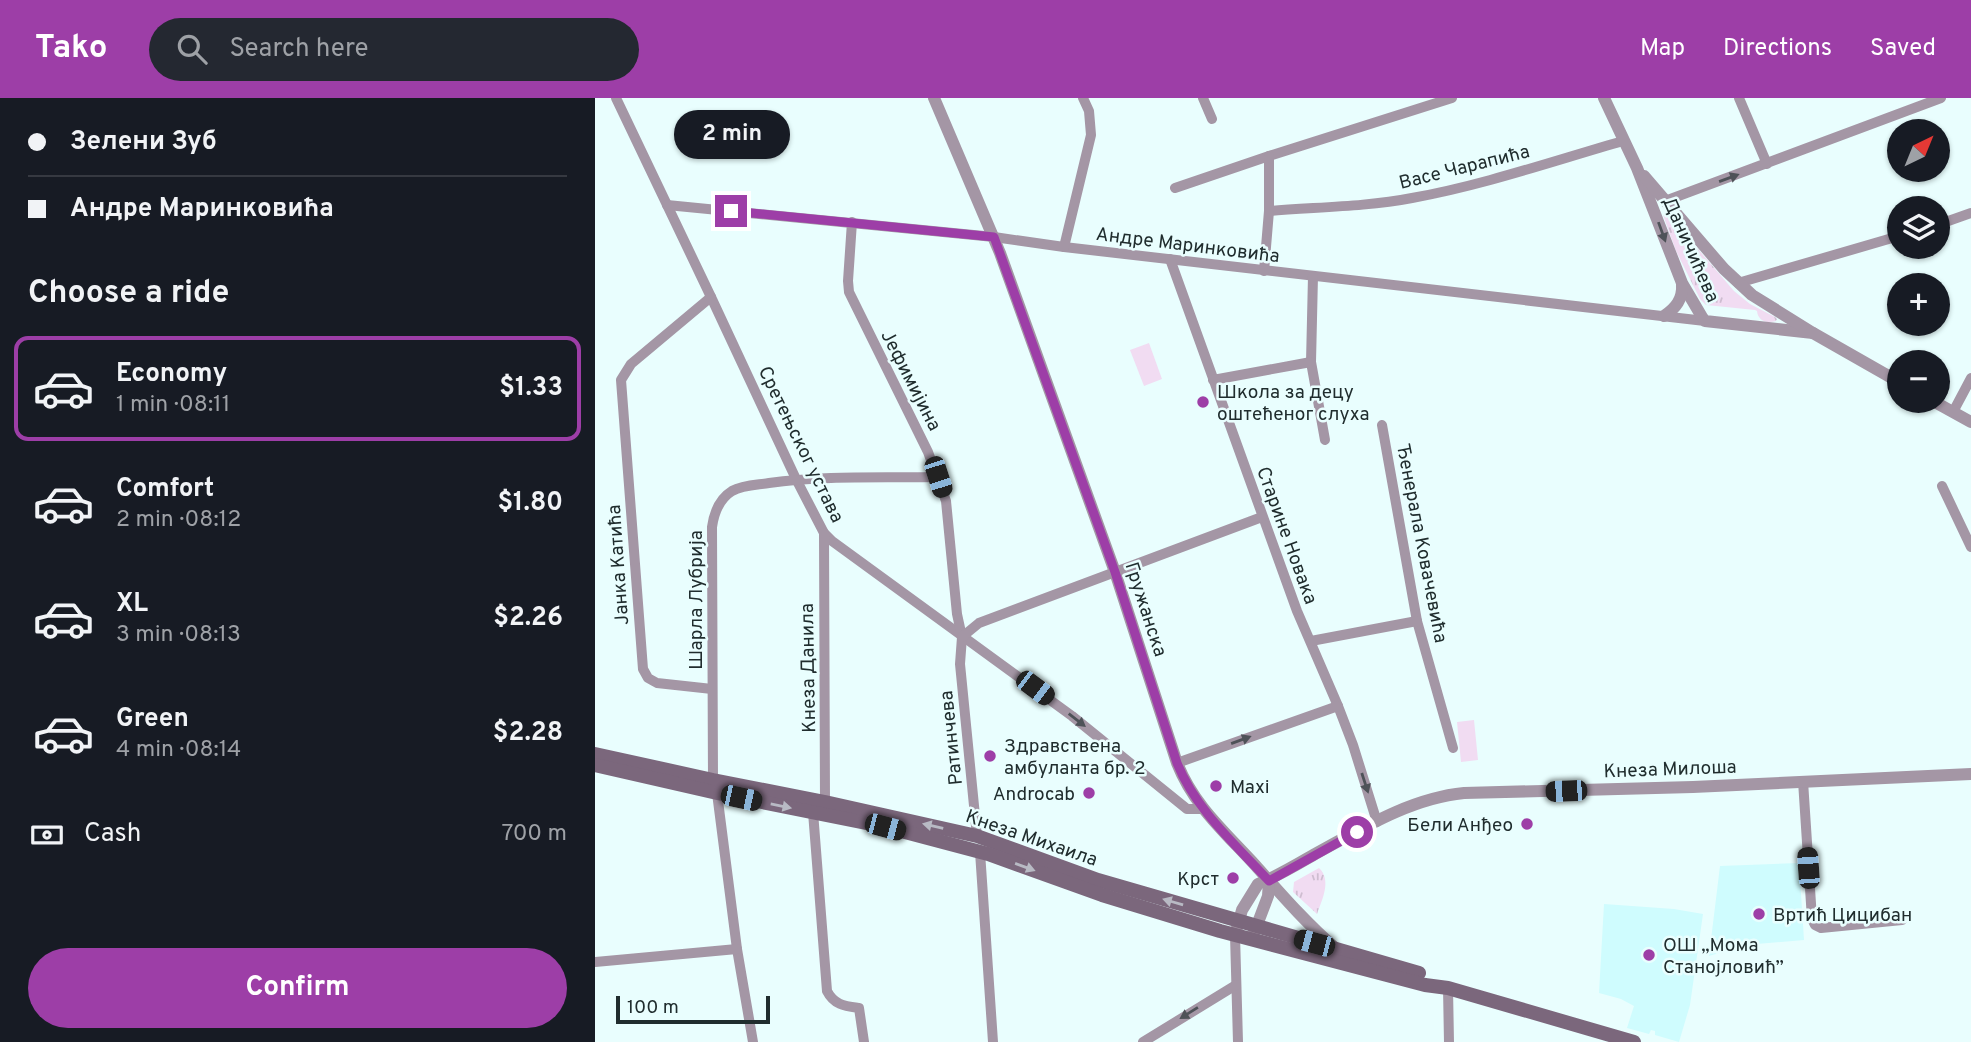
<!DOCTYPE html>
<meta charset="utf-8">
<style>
:root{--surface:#171b24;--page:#242831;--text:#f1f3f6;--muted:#9ea1a6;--line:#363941;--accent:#9d3ea7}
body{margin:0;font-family:Overpass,sans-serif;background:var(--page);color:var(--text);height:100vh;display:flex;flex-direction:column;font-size:26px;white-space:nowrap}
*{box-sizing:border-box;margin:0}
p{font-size:23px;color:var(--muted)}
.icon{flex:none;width:38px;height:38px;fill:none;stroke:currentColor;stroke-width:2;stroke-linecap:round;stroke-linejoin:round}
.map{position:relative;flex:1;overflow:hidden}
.sheet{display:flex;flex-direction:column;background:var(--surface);width:595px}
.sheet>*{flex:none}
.top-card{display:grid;align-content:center;height:154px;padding:0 28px;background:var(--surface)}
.needle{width:46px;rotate:43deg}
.controls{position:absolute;left:1292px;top:21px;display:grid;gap:14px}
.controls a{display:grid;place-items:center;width:63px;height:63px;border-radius:50%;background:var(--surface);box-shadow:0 2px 5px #0004;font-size:35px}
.scale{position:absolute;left:21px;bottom:18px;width:154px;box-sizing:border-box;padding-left:7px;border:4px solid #202d2e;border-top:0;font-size:19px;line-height:24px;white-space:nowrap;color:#202d2e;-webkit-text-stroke:5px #e9fefe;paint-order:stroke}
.end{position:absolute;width:32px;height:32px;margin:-16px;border:9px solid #9d3ea7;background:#fff;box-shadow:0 0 0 4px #fff}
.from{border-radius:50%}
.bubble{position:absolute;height:49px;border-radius:24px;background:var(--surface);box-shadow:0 2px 5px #0004;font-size:23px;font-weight:700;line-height:49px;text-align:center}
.car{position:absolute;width:21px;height:42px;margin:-21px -10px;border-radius:9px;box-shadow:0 0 5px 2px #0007;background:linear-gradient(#222 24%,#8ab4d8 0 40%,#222 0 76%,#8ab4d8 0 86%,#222 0)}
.top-card b{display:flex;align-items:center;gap:24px;height:66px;font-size:26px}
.top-card b+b{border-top:2px solid var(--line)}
.top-card i{width:18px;height:18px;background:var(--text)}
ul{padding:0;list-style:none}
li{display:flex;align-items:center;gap:21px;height:105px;margin:0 14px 10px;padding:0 14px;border:4px solid transparent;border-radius:14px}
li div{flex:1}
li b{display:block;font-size:26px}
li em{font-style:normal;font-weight:700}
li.active{border-color:var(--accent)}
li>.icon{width:63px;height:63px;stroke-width:1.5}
h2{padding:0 28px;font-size:32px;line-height:84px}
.pay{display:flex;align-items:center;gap:18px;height:77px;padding:0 28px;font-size:26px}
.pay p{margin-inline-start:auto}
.primary-button{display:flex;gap:14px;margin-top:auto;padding:14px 28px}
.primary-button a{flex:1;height:80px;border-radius:42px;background:var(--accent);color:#fff;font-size:28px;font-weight:700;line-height:80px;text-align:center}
header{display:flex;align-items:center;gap:42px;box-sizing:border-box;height:98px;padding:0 35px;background:var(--accent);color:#fff}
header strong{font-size:33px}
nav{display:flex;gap:38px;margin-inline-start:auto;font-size:24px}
.search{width:490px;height:63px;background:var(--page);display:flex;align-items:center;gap:18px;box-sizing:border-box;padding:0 24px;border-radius:38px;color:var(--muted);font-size:26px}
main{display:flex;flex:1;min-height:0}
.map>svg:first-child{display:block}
.built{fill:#cffcfe}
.grass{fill:url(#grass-tufts)}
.pitch{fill:#f1dcf2}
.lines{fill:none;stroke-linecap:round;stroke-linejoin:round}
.minor{stroke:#a496a5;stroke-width:10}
.tertiary{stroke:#a496a5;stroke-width:12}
.secondary{stroke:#7b677c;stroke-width:14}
.oneway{fill:#4e5258}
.oneway2{fill:#b8bac4}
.route{stroke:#9d3ea7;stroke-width:9}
.poi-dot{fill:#9d3ea7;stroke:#e9fefe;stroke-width:2.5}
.labels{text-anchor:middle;stroke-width:5;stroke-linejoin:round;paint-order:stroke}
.street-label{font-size:19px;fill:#202d2e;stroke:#e9fefe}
.poi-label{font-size:19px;fill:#202d2e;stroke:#e9fefe;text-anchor:start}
</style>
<header>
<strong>Tako</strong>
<div class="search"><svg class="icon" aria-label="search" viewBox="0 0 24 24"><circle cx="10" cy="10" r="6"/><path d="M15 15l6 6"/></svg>Search here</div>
<nav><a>Map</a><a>Directions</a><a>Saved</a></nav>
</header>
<main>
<section class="sheet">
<div class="top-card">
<b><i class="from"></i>Зелени Зуб</b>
<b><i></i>Андре Маринковића</b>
</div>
<h2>Choose a ride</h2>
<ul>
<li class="active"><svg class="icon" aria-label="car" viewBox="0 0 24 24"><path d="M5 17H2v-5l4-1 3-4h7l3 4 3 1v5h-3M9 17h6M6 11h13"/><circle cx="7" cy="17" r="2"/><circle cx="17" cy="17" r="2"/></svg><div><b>Economy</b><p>1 min · 08:11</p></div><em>$1.33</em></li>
<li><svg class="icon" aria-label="car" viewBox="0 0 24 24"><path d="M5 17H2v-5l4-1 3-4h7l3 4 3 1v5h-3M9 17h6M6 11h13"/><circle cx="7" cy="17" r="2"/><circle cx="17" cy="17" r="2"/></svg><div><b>Comfort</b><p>2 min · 08:12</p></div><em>$1.80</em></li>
<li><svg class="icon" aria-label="car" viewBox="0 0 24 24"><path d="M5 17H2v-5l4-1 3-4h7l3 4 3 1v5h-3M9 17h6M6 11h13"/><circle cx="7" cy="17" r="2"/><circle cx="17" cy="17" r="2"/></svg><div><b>XL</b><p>3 min · 08:13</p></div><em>$2.26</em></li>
<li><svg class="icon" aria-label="car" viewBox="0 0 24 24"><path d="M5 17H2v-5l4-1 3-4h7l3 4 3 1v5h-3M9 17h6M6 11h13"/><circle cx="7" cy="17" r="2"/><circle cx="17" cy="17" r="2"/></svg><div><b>Green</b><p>4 min · 08:14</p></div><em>$2.28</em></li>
</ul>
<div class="pay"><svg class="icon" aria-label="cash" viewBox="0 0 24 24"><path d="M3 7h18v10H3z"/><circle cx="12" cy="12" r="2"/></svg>Cash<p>700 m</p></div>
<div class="primary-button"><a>Confirm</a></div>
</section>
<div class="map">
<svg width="1376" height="944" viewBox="0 0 1376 944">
<defs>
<pattern id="grass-tufts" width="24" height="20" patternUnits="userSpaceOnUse" patternTransform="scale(1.75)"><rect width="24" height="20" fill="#f1dcf2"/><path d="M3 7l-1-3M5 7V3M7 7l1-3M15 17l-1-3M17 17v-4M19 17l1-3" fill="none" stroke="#cebdd0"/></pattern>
</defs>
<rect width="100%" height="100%" fill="#e9fefe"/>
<!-- built -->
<g class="built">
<path d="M 1204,765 L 1209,842 L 1150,847 L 1114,858 L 1125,768 Z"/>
<path d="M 1009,806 L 1079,811 L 1108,816 L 1095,907 L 1084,944 L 1060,937 L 1060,933 L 1056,932 L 1054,936 L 1032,930 L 1039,908 L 1026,901 L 1004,895 Z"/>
</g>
<!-- grass -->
<g class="grass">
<path d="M 1070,114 L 1073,116 L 1139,193 L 1155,206 L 1180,219 L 1182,221 L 1181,223 C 1172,226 1163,223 1162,213 L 1160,212 L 1111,207 L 1105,201 L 1081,153 L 1068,117 Z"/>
<path d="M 724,770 C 737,782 727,802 722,816 L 698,794 L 699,784 Z"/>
</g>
<!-- pitch -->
<g class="pitch">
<path d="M 554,245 L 567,281 L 549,288 L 535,252 Z"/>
<path d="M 879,622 L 883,662 L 866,664 L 862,624 Z"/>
</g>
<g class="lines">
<!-- minor -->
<g class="minor">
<path d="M 21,0 L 116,199 L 201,381 L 229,435 L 237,443 L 477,618 L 592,711 L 607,711"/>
<path d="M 608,0 L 617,21"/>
<path d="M 1144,0 L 1172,66"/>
<path d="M 580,90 L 674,58 L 857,0"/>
<path d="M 1070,103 L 1346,0"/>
<path d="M 72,107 L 399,139 L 469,149 L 1110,223"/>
<path d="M 674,113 C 721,109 770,109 817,100 C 889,87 958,63 1028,43"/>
<path d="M 257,124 L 253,183 L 254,194 L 333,354 L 351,403 L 362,516 L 367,539 L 365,566 L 382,738"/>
<path d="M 1342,127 L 1376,115"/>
<path d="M 469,149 L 496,37 L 494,13 L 488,0"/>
<path d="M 575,161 L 702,513 L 743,608 L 758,647 L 782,724"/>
<path d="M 669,173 L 674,113 L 674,58"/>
<path d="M 718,178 L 716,264 L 730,342"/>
<path d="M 1143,185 L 1304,138"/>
<path d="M 116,199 L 36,266 L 26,282 L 48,571 L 53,580 L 62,585 L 117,591"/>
<path d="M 618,282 L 716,264"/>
<path d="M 1358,314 L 1376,280"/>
<path d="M 787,327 L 822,523 L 858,650"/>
<path d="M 1347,388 L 1376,449"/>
<path d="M 229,435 L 230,704"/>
<path d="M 367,539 L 384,525 L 667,419"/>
<path d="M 716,543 L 822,523"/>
<path d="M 582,665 L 743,608"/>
<path d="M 118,682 L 117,429 C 119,415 124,401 137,393 C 148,387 162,387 174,385 C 230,377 287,380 343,379"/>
<path d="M 1208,683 L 1217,821 L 1220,827 L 1226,830 L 1307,822"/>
<path d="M 122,695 L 142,851 L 158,944"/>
<path d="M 218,714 L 232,893 C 239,907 250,908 264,910 L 269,944"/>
<path d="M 385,754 L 398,944"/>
<path d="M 640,837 L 643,944"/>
<path d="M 0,864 L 142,851"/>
<path d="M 853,890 L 854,944"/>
<path d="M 548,944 L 641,887"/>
</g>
<!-- tertiary -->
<g class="tertiary">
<path d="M 339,0 L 405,155 L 520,474 L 582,665 C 599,708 630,734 661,768 C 686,796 711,825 740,850"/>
<path d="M 1009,0 L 1042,70 L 1087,185 L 1107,219 L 1110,223 L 1218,235"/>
<path d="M 1049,78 L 1129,171 L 1157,197 L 1218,235 L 1304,284"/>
<path d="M 1069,218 C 1081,210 1088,201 1087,186"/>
<path d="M 1338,303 L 1376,324"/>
<path d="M 642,830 L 647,812 L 663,786 C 683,778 701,767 720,756 C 766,731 816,700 869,695 L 1098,689 L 1376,676"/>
<path d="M 659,835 L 673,798 L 674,783"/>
</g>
<!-- secondary -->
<g class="secondary">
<path d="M 0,656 L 118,682 L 230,704 L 382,738 L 503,782 L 824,875"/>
<path d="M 0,667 L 122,695 L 291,729 L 393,756 L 507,797 L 625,833 L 830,887 L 853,890 L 1039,944"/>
</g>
</g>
<!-- one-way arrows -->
<defs><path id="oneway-solid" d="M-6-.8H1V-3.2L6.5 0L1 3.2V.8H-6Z" transform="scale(1.75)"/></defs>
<g class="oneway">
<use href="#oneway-solid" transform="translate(1134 80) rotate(-20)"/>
<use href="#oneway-solid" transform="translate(1067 134) rotate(70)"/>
<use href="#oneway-solid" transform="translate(482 622) rotate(38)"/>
<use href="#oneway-solid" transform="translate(646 642) rotate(-20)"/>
<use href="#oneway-solid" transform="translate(770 685) rotate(72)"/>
<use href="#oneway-solid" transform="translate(594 915) rotate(148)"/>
</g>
<g class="oneway2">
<use href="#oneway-solid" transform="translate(186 708) rotate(11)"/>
<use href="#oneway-solid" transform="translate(338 728) rotate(-167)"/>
<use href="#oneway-solid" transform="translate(430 769) rotate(20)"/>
<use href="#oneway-solid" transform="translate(578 804) rotate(-164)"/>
</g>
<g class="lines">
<!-- route -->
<path class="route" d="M 136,113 L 399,139 L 520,474 L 582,665 C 601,712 640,746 674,783 L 762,734"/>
</g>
<!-- markers -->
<g class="poi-dot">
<circle cx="608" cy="304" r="7"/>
<circle cx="395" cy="658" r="7"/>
<circle cx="621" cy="688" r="7"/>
<circle cx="494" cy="695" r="7"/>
<circle cx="932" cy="726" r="7"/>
<circle cx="638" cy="780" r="7"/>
<circle cx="1164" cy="816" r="7"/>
<circle cx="1054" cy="857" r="7"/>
</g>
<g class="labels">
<!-- street labels -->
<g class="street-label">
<text transform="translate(869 68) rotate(-14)" y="7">Васе Чарапића</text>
<text transform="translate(593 146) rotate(7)" y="7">Андре Маринковића</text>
<text transform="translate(1097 151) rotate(66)" y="7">Даничићева</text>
<text transform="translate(317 282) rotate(63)" y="7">Јефимијина</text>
<text transform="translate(207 346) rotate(64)" y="7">Сретењског устава</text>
<text transform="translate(693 437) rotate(70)" y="7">Старине Новака</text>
<text transform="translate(828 445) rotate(79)" y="7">Ђенерала Ковачевића</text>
<text transform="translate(22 467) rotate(-94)" y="7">Јанка Катића</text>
<text transform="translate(100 502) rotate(-90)" y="7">Шарла Лубрија</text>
<text transform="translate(552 511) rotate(72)" y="7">Гружанска</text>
<text transform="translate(212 570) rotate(-91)" y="7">Кнеза Данила</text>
<text transform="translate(355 640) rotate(-96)" y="7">Ратинчева</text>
<text transform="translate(1075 670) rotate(-2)" y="7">Кнеза Милоша</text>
<text transform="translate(437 739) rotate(19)" y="7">Кнеза Михаила</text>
</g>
<!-- poi labels -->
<g class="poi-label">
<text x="622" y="300">Школа за децу<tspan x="622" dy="22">оштећеног слуха</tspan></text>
<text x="409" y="654">Здравствена<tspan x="409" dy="22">амбуланта бр. 2</tspan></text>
<text x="635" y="695">Maxi</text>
<text x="480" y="702" text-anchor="end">Androcab</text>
<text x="918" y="733" text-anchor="end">Бели Анђео</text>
<text x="624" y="787" text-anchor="end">Крст</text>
<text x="1178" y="823">Вртић Цицибан</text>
<text x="1068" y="853">ОШ „Мома<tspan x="1068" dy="22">Станојловић”</tspan></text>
</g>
</g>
</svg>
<div class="controls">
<a><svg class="needle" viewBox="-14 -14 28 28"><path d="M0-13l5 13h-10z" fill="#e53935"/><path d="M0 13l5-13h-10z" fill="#9ea1a6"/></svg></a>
<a><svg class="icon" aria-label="layers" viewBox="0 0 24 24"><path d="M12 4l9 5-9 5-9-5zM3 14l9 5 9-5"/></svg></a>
<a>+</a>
<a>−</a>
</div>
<div class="scale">100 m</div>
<i class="end from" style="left:762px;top:734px"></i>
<i class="end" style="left:136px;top:113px"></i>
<div class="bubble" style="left:79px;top:12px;width:116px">2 min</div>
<i class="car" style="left:343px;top:379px;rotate:162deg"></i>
<i class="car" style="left:440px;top:590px;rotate:127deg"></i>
<i class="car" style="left:971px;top:693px;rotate:268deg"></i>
<i class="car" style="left:146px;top:700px;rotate:102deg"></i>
<i class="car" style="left:290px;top:729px;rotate:105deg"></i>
<i class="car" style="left:1213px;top:770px;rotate:356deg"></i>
<i class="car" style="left:719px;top:845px;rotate:285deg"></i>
</div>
</main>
